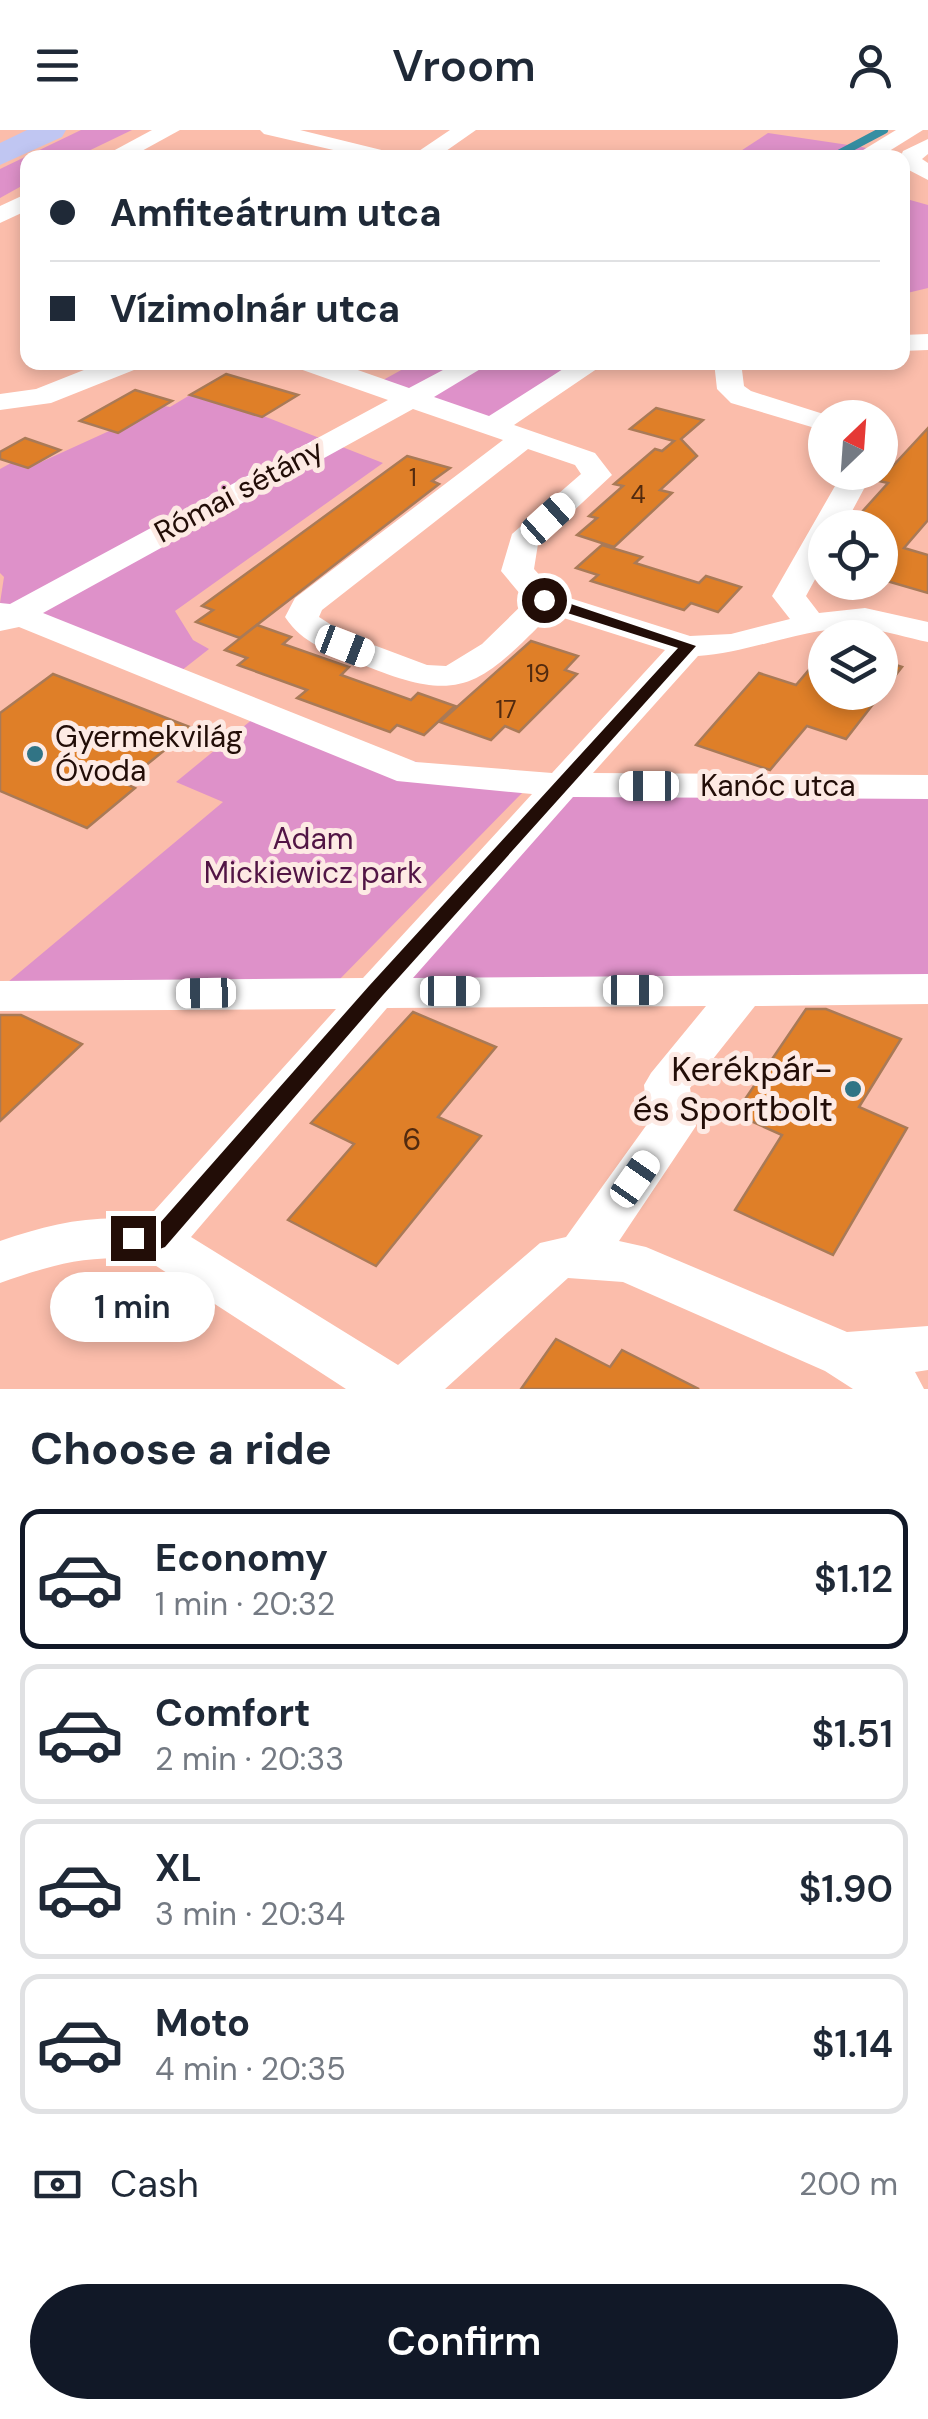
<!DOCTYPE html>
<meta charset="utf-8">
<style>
:root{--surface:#fff;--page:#f6f6f7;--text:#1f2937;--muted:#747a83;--line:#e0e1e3;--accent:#111827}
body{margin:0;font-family:"DM Sans",sans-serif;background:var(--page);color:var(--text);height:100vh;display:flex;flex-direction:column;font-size:38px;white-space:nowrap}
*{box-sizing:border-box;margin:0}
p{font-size:32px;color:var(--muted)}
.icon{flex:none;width:55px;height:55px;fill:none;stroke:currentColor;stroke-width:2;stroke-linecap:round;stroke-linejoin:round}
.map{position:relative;height:1259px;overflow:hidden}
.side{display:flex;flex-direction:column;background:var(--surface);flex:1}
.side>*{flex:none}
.guide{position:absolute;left:20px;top:20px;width:890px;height:220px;border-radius:20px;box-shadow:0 5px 15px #0003;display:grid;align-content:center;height:220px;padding:0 30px;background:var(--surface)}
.needle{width:65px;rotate:25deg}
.controls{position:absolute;left:808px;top:270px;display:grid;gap:20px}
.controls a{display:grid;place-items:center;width:90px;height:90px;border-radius:50%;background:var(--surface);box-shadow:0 5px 15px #0003;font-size:50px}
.end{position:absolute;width:45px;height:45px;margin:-22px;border:12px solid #220d07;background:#fff;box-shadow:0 0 0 5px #fff}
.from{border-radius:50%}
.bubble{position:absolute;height:70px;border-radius:35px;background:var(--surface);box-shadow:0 5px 15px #0003;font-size:32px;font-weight:600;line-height:70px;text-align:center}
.car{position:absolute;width:30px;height:60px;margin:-30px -15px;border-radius:12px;box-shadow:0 0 8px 2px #0007;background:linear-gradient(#fff 24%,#345 0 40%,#fff 0 76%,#345 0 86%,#fff 0)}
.guide b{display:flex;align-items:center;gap:35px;height:95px;font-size:38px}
.guide b+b{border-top:2px solid var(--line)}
.guide i{width:25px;height:25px;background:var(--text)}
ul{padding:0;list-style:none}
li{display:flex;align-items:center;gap:30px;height:140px;margin:0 20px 15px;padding:0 10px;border:5px solid var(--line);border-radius:20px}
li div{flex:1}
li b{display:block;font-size:38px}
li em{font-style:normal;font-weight:600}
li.selected{border-color:var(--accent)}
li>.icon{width:90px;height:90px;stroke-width:1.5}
h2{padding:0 30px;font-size:45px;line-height:120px}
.pay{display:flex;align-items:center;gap:25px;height:110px;padding:0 30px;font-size:38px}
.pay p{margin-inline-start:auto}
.button{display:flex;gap:20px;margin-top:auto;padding:20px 30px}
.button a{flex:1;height:115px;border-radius:60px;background:var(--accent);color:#fff;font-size:40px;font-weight:600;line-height:115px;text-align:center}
header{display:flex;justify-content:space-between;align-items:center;height:130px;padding:0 30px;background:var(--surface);font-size:45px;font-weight:600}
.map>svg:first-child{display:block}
.green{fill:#de91c9}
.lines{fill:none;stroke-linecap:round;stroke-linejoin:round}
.stream{stroke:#368ea2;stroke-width:8}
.building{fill:#df7f28;stroke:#a97a57;stroke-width:2.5}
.street{fill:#fff;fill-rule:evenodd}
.primary{fill:#c0c6f2;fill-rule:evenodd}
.route{fill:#220d07}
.poi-dot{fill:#317485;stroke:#fdeae4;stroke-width:4}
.labels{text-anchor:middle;stroke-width:10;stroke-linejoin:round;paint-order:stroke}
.number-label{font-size:25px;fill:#512a0f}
.street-label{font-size:30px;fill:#220d07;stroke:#fdeae4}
.poi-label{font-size:30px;fill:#220d07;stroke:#fdeae4;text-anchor:start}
.park-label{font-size:30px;fill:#521545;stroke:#fdeae4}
.near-number-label{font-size:30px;fill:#512a0f}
.near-poi-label{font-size:35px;fill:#220d07;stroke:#fdeae4;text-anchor:end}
</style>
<header><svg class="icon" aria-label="menu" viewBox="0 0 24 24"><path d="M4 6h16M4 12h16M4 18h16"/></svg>Vroom<svg class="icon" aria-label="person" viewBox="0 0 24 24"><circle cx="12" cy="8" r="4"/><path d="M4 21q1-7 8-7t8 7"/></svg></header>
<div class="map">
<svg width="928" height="1259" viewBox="0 0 928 1259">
<rect width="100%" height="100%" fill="#fbbdab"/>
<!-- green -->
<g class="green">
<path d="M 81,0 L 132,0 L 76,27 L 28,28 L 27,53 L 0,68 L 0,39 Z"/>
<path d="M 768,3 L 862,17 L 901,27 L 730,28 Z"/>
<path d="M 903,68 L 928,75 L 928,158 L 903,164 Z"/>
<path d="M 414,233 L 594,233 L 492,296 L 374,255 Z"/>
<path d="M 208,264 L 383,333 L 175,481 L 193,510 L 209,519 L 172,548 L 0,473 L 4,447 L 0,443 L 0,339 L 11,333 L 28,338 L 164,276 L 170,277 L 190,265 L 200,269 Z"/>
<path d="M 254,588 L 524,661 L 336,853 L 0,852 L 8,852 L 223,672 L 176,652 Z"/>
<path d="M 560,655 L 928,656 L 928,858 L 376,861 Z"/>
</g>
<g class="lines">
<!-- stream -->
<path class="stream" d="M 831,28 L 884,0"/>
</g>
<!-- building -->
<g class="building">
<path d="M 226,244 L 298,265 L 262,287 L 190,265 Z"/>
<path d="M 135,260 L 172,271 L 118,303 L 80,291 Z"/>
<path d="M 656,278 L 703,290 L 681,309 L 697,326 L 660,360 L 672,363 L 614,417 L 577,405 L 597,388 L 589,386 L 623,356 L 614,354 L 655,319 L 662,321 L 674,311 L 630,299 Z"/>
<path d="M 928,298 L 928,390 L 904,418 L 928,425 L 928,463 L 880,449 L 880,398 L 858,398 L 869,385 L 861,383 L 888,353 L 879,351 Z"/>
<path d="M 25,308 L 60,320 L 28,338 L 0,329 L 0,322 Z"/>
<path d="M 407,326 L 450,338 L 432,351 L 439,354 L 240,508 L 196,492 L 213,480 L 202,476 Z"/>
<path d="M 602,415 L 642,427 L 635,433 L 699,453 L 706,446 L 741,457 L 718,482 L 691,473 L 684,480 L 591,451 L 598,445 L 576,438 Z"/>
<path d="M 257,495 L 291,507 L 283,514 L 349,537 L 341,545 L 411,570 L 418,563 L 455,576 L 424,605 L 397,595 L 390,602 L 297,568 L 307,560 L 238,535 L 247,528 L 225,520 Z"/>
<path d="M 531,511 L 578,526 L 565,540 L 577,544 L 519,602 L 505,596 L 491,610 L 440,592 Z"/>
<path d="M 825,521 L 825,562 L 880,562 L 880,530 L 902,537 L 846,609 L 807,596 L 770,640 L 696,615 L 759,543 L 796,555 Z"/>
<path d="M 53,544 L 192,598 L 124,653 L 135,658 L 87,698 L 0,661 L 0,583 Z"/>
<path d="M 806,879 L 826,879 L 901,909 L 859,977 L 907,998 L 833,1125 L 735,1080 L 782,1005 L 735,984 Z"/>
<path d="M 413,882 L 496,917 L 438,987 L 481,1006 L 376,1136 L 288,1090 L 354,1014 L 311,993 Z"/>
<path d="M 0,885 L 21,885 L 82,914 L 0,991 Z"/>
<path d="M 556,1209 L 610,1237 L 622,1220 L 699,1259 L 521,1259 Z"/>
</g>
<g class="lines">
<!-- street -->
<g class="street">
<path d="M 152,0 L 180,0 L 129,28 L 100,28 Z"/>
<path d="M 260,0 L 300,0 L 410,27 L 450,0 L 476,0 L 436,28 L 368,28 L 264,4 Z"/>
<path d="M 896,0 L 923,0 L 878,28 L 850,28 Z"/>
<path d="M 928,9 L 928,24 L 922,29 L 928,33 L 928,50 L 903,37 L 900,28 L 903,21 Z"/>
<path d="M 28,63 L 28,80 L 0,93 L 0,76 Z"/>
<path d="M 928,204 L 928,220 L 902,221 L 902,205 Z"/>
<path d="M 104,232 L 142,232 L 139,238 L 51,273 L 0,280 L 0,264 L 36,259 Z"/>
<path d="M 294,232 L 335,232 L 409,258 L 458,232 L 492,232 L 434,267 L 489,286 L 574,232 L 607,232 L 514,295 L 595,323 L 612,345 L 538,414 L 534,439 L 557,464 L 690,506 L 731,504 L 790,489 L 772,466 L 843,342 L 873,342 L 843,398 L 825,398 L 825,431 L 806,466 L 819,483 L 865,478 L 928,492 L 928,512 C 908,508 887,501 867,499 C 811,493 754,523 698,526 L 593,643 L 928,645 L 928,669 L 573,667 L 413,848 L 928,844 L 928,874 L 755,876 L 690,958 L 696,996 L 619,1111 L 646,1117 L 847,1202 L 928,1196 L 928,1240 L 915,1242 L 924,1259 L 853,1259 L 825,1241 L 623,1152 L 568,1148 L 445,1259 L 346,1259 L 147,1130 C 89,1124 54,1134 0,1153 L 0,1111 C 50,1094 92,1084 146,1090 L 336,879 L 0,881 L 0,851 L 363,848 L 532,664 L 397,651 L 19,497 L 0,501 L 0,473 L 10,474 L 388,270 L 297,238 ZM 413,279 L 503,310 L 295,468 L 285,487 C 304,515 326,519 356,532 C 459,575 476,560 551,484 L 665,520 L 552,643 L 416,632 L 43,483 ZM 528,319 L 575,335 L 581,344 L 512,404 L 501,441 L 526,471 L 482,514 L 446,536 L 427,535 L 347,505 L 319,487 L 322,480 ZM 706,876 L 651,943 L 644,955 L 648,993 L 566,1107 L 540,1113 L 398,1235 L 191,1107 L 387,878 Z"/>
<path d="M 714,232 L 741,232 L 744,256 L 751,261 L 836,288 L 825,288 L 825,301 L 731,273 L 717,259 Z"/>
</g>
<!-- primary -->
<path class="primary" d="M 27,0 L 66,0 L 62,7 L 0,35 L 0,13 Z"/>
</g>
<!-- route -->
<path class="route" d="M 539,467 L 550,467 L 696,516 L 383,865 L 165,1117 L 157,1120 L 125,1115 L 122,1108 L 125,1102 L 152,1102 L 369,856 L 678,518 L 539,474 Z"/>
<!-- markers -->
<g class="poi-dot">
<circle cx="35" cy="624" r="10"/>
<circle cx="853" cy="959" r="10"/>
</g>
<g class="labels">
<!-- number labels -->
<g class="number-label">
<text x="413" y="356">1</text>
<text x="638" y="373">4</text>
<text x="538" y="552">19</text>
<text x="506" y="588">17</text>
</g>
<!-- street labels -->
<g class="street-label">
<text transform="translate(239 361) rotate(-28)" y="10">Római sétány</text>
<text x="778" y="666">Kanóc utca</text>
</g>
<!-- poi labels -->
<g class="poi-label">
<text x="55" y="617">Gyermekvilág<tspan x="55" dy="34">Óvoda</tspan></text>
</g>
<!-- park labels -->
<g class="park-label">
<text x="313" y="719">Adam<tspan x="313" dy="34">Mickiewicz park</tspan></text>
</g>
<!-- near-number labels -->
<g class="near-number-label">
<text x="412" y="1020">6</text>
</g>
<!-- near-poi labels -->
<g class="near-poi-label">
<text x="833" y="951">Kerékpár-<tspan x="833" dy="40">és Sportbolt</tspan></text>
</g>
</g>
</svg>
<div class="controls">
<a><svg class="needle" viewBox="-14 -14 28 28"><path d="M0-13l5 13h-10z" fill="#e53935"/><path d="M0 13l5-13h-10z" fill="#747a83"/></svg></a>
<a><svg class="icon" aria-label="locate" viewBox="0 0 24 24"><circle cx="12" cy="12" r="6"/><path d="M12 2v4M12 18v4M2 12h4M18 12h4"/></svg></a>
<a><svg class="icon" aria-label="layers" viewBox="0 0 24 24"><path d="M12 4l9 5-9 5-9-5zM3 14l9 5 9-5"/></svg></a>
</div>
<i class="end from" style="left:544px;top:470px"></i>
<i class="end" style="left:133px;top:1108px"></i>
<div class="bubble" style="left:50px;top:1142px;width:165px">1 min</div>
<i class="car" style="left:548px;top:389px;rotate:48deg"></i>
<i class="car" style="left:345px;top:516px;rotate:111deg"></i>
<i class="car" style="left:649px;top:656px;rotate:270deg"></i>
<i class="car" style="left:633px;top:860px;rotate:90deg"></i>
<i class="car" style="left:450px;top:861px;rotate:90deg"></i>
<i class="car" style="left:206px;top:863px;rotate:269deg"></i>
<i class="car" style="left:635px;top:1049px;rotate:35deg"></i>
<div class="guide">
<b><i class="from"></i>Amfiteátrum utca</b>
<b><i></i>Vízimolnár utca</b>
</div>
</div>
<section class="side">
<h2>Choose a ride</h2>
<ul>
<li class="selected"><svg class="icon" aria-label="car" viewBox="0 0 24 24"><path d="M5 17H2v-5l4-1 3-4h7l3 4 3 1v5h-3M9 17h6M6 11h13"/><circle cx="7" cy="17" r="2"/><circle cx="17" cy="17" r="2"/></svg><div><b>Economy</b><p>1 min · 20:32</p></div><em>$1.12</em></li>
<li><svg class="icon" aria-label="car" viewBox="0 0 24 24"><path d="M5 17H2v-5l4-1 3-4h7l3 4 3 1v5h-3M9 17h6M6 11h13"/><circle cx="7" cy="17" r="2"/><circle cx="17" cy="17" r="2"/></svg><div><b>Comfort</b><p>2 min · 20:33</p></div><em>$1.51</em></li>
<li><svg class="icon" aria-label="car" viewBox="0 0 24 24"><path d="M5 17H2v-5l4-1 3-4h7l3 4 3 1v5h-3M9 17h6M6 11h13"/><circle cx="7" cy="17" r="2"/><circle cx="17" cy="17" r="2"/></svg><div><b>XL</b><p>3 min · 20:34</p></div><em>$1.90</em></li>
<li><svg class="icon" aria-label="car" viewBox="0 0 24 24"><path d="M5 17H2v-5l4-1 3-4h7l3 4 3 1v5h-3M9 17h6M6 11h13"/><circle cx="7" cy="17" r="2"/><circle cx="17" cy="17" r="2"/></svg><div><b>Moto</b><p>4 min · 20:35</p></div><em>$1.14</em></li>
</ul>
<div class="pay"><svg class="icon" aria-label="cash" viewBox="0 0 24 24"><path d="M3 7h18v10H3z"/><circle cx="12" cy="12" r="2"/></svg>Cash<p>200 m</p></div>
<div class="button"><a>Confirm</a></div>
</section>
